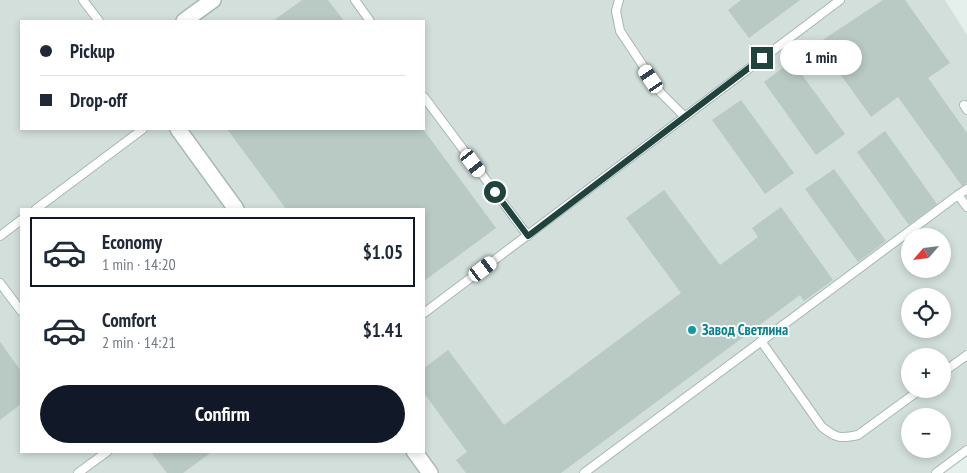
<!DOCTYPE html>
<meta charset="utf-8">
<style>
:root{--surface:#fff;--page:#f6f6f7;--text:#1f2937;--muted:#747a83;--line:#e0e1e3;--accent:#111827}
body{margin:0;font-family:"PT Sans Narrow",sans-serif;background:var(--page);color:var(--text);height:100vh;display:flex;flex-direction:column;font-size:19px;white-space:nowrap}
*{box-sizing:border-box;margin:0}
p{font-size:16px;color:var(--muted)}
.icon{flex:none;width:28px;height:28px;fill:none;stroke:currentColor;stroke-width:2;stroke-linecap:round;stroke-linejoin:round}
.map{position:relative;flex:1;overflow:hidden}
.side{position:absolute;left:20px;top:208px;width:405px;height:245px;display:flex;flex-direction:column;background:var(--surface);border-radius:0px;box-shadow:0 2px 8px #0003}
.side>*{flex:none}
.guide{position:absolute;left:20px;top:20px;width:405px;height:110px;border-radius:0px;box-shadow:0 2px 8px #0003;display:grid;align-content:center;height:110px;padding:0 20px;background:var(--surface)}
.needle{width:32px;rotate:242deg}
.tools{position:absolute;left:901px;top:228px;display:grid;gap:10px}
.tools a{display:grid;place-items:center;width:50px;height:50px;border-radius:50%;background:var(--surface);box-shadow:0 2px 8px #0003;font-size:25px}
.end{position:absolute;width:22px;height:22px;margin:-11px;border:6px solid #21433e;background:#fff;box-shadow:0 0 0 2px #fff}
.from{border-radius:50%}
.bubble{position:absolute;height:35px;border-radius:18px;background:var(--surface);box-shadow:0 2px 8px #0003;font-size:16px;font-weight:800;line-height:35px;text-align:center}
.car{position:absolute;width:15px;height:30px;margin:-15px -8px;border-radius:6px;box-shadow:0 0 4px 1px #0007;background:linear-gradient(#fff 24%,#345 0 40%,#fff 0 76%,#345 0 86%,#fff 0)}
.guide b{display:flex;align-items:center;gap:18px;height:48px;font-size:19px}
.guide b+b{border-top:1px solid var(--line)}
.guide i{width:12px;height:12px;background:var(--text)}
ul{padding:9px 0 0;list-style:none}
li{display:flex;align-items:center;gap:15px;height:70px;margin:0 10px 8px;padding:0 10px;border:2px solid transparent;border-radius:0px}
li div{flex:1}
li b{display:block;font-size:19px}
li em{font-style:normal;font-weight:800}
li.selected{border-color:var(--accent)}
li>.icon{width:45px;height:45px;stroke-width:1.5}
.primary-button{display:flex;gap:10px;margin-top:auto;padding:10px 20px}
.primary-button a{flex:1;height:58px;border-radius:30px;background:var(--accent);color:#fff;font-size:20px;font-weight:800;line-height:58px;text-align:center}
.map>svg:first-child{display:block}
.built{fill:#d2dfdb;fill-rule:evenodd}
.building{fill:#b9cac5}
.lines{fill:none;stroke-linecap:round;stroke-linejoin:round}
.service-casing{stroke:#a6b8b4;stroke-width:10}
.minor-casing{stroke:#a6b8b4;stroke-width:18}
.service{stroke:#fff;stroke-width:8}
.minor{stroke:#fff;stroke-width:15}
.route{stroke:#21433e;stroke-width:6}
.culture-dot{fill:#0f9aa8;stroke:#f6fbf9;stroke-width:2}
.labels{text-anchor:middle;stroke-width:4;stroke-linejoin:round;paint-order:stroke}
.culture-label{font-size:15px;font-weight:bold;fill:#0d838f;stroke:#f6fbf9;text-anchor:start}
</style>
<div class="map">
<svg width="967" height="473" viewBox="0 0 967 473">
<rect width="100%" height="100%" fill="#e5efec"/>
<!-- built -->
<path class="built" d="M 0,0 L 945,0 L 967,35 L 967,444 L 931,473 L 0,473 ZM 21,21 L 424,21 L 424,129 L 21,129 ZM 21,209 L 424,209 L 424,451 L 21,451 ZM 910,236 L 942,236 L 942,269 L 910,269 ZM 910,296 L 942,296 L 942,329 L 910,329 ZM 910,356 L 942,356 L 942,389 L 910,389 ZM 910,416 L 942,416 L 942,449 L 910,449 Z"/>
<!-- building -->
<g class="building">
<path d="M 302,0 L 328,0 L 344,21 L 273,21 Z"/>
<path d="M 741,0 L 800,0 L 749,38 L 728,10 Z"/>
<path d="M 883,0 L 905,0 L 950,63 L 928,78 L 967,133 L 967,183 L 962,186 L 898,97 L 871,117 L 818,43 Z"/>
<path d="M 792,61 L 845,134 L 816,155 L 764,82 Z"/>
<path d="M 741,100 L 794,173 L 765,194 L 712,120 Z"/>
<path d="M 227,129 L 423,129 L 496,228 L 424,281 L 424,209 L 286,209 Z"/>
<path d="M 885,131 L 937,204 L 909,225 L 857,152 Z"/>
<path d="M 834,169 L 886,241 L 858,262 L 805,189 Z"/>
<path d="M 664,190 L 720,265 L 758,237 L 752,228 L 781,207 L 833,280 L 804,301 L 800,295 L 561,473 L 466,473 L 456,460 L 467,452 L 424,393 L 424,368 L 448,350 L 504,425 L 681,293 L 626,218 Z"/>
<path d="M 0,342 L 21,371 L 21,404 L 0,420 Z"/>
<path d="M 150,451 L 213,451 L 183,473 L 167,473 Z"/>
</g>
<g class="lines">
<!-- service casing -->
<g class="service-casing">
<g id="service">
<path d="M 83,0 L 99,21"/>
<path d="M 355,0 L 370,21"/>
<path d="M 619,0 L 616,11 L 620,31 L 661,93 L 685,117"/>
<path d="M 424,97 L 528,236"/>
<path d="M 964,105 L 967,110"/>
<path d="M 958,195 L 967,189"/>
<path d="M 36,209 L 143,129"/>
<path d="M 0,236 L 21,220"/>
<path d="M 0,283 L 21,311"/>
<path d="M 424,313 L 840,0"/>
<path d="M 761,341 L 822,427 C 836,438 840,439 858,435 L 921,389"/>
<path d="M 942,373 L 967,355"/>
<path d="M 78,473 L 108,451"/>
<path d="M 584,473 L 958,195 L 967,207"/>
<path d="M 936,473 L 967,450"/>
</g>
</g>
<!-- minor casing -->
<g class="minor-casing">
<g id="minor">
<path d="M 184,21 L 213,0"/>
<path d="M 178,129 L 236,209"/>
<path d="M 414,451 L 430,473"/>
</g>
</g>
<!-- service -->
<use href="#service" class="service"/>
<!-- minor -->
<use href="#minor" class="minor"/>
</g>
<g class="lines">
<!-- route -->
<path class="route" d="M 495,192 L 528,236 L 762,58"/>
</g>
<!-- markers -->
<circle class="culture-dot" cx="692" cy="330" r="5"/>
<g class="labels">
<!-- culture labels -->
<g class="culture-label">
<text x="702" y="335">Завод Светлина</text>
</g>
</g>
</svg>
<div class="tools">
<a><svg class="needle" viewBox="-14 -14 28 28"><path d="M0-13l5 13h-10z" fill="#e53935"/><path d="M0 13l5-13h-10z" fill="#747a83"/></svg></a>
<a><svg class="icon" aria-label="locate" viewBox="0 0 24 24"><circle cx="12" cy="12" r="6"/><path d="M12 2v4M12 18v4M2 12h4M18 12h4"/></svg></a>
<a>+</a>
<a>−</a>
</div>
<i class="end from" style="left:495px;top:192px"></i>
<i class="end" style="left:762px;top:58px"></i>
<div class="bubble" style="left:780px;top:40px;width:82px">1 min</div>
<i class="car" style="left:651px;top:79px;rotate:326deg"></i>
<i class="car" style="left:473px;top:163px;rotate:143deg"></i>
<i class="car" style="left:483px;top:269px;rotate:53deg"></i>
<div class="guide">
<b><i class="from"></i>Pickup</b>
<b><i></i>Drop-off</b>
</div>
<section class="side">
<ul>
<li class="selected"><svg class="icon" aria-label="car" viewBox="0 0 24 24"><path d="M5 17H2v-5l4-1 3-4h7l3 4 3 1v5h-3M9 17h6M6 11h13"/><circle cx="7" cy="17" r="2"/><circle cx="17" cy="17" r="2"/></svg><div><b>Economy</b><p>1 min · 14:20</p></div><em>$1.05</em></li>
<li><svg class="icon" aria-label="car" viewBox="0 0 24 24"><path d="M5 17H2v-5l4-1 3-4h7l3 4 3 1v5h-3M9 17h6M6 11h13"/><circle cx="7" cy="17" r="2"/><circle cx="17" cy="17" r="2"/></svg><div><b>Comfort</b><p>2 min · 14:21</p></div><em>$1.41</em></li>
</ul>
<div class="primary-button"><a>Confirm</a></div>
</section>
</div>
